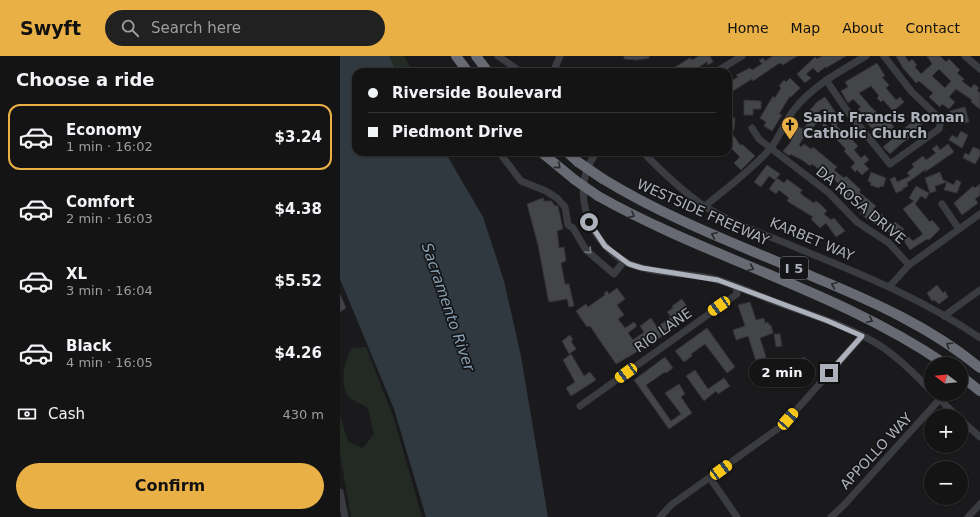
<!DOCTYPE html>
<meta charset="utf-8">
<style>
:root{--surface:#141415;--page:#212122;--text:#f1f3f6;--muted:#9d9ea0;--line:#333334;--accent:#e9b045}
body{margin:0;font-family:"DejaVu Sans",sans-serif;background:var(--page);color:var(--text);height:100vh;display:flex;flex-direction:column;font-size:15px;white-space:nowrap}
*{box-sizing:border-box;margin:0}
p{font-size:13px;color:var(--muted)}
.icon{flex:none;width:22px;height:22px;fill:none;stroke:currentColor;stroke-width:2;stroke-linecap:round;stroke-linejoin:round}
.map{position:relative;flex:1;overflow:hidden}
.sheet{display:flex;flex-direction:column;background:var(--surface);width:340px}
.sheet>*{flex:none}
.hud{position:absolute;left:12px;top:12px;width:380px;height:88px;border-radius:12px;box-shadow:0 1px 3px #0004,0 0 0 1px var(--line);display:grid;align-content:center;height:88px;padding:0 16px;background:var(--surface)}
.needle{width:26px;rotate:286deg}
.controls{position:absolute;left:584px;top:301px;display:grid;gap:8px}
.controls a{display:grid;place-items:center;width:44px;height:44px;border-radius:50%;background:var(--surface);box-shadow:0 1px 3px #0004,0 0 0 1px var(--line);font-size:20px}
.end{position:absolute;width:18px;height:18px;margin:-9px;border:5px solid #adb1bb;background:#111;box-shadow:0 0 0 2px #111}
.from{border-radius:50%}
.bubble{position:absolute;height:28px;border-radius:14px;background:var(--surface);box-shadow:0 1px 3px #0004,0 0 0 1px var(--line);font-size:13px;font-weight:700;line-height:28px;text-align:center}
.car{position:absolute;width:12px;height:24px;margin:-12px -6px;border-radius:5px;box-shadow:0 0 3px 1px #0007;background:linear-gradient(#f5c518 24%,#345 0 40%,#f5c518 0 76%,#345 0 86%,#f5c518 0)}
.hud b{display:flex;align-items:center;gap:14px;height:38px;font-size:15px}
.hud b+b{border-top:1px solid var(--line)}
.hud i{width:10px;height:10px;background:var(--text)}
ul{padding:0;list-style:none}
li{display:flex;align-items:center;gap:12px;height:66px;margin:0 8px 6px;padding:0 8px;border:2px solid transparent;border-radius:12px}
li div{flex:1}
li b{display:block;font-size:15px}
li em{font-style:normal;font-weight:700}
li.current{border-color:var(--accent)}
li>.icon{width:36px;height:36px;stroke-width:1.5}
h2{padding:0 16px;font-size:18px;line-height:48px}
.pay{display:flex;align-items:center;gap:10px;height:44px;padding:0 16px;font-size:15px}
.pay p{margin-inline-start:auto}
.action{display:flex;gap:8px;margin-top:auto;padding:8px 16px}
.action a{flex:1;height:46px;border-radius:24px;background:var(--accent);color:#111;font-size:16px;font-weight:700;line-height:46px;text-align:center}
header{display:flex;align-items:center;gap:24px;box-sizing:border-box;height:56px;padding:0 20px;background:var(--accent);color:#111}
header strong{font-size:19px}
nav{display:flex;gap:22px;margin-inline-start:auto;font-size:14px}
.search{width:280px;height:36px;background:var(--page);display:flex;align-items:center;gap:10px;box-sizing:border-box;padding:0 14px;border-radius:22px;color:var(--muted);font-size:15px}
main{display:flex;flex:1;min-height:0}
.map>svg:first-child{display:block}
.green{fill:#222a23}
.water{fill:#303940}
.building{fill:#444549;stroke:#343438;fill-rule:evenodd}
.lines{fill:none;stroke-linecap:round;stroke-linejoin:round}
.minor{stroke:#3b3c41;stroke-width:7}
.highway{stroke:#676a72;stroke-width:10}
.highway-bridge{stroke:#676a72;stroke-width:10}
.oneway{stroke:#2a2a2e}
.oneway2{stroke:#7a7c84}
.route{stroke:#adb1bb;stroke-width:5}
.labels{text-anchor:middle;stroke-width:3.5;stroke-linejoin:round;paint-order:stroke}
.shield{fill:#151517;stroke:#7f828a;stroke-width:1}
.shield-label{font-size:13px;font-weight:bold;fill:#adb1bb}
.poi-label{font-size:14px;font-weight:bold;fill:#adb1bb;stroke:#151517;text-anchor:start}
.street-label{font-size:14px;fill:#adb1bb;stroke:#151517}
.water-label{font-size:15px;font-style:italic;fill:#869fb3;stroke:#151517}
</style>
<header>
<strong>Swyft</strong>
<div class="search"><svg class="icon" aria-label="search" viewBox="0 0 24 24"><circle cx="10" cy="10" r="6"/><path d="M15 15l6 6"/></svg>Search here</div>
<nav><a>Home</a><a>Map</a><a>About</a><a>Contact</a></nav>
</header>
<main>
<section class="sheet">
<h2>Choose a ride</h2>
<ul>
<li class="current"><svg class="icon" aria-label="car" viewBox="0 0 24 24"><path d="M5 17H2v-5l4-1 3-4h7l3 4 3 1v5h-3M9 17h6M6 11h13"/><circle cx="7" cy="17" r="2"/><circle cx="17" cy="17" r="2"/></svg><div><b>Economy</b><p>1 min · 16:02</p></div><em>$3.24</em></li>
<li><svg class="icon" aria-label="car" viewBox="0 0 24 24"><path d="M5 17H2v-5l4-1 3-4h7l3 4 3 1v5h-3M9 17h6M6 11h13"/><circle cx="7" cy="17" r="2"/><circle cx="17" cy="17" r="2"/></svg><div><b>Comfort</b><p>2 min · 16:03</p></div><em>$4.38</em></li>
<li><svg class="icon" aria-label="car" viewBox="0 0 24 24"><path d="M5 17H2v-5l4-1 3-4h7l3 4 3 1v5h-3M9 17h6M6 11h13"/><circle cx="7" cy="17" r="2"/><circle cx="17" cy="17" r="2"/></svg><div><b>XL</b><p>3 min · 16:04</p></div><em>$5.52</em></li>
<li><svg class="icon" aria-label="car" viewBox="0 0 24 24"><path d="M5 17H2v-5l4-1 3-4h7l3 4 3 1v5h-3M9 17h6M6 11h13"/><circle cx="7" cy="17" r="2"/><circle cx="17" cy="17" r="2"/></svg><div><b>Black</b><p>4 min · 16:05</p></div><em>$4.26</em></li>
</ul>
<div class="pay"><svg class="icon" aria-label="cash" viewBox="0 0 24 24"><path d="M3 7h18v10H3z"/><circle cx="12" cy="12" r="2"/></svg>Cash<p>430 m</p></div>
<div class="action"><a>Confirm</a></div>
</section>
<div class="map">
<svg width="640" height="461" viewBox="0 0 640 461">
<rect width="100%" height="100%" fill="#1a1a1c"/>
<!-- green -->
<g class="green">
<path d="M 49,0 L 64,0 L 73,16 L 57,16 Z"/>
<path d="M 26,291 L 54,363 L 82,461 L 11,461 L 0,397 L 0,359 L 8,386 L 23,392 L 34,378 L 28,352 C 22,348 11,344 7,339 C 0,323 4,306 12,292 Z"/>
</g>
<!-- water -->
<path class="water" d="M 0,0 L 49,0 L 57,16 L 16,16 L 16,96 L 105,96 L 143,161 L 164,225 L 181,300 L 208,461 L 86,461 L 54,353 L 0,223 Z"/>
<!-- building -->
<g class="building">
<path d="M 284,0 L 309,0 L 309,2 L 297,4 L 284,3 Z"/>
<path d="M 359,0 L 370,0 L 373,6 L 368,9 L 367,6 L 359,11 L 360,14 L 357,16 L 354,14 L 350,16 L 334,16 L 332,13 L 350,2 L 352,4 Z"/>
<path d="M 433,0 L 457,0 L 443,9 L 441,7 L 438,8 L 413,25 L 412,23 L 388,38 L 388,27 L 398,21 L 396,19 L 410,12 L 412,14 L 422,8 L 419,4 L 423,2 L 425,5 Z"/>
<path d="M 482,0 L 506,0 L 486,12 L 485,11 L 478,17 L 473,12 L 466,18 L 471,22 L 465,27 L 457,18 L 475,1 L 477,3 Z"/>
<path d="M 556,0 L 565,0 L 569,6 L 572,3 L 577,9 L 575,11 L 581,18 L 592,8 L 587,0 L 600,0 L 606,6 L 609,3 L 620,14 L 617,17 L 624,23 L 622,25 L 631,32 L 634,28 L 639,32 L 637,34 L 640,37 L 640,53 L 631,46 L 632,44 L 616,33 L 609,41 L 615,46 L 609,53 L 602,48 L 600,51 L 589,41 L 593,37 L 579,25 L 576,27 L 563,12 ZM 599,13 L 611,25 L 605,32 L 592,20 Z"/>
<path d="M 537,7 L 545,20 L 542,21 L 549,29 L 546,32 L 556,44 L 560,41 L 564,46 L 553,55 L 543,44 L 541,46 L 537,42 L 539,40 L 531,30 L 519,37 L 531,51 L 544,63 L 546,62 L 554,71 L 543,81 L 539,76 L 537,78 L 526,66 L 528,64 L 518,53 L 521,51 L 513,43 L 508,47 L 501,35 L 508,31 L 505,26 Z"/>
<path d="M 450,22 L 460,32 L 451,41 L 450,40 L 439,58 L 442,59 L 432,75 L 424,70 L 426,66 L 420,62 L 433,40 L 435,42 L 441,32 L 439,30 L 444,24 L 446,26 Z"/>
<path d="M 485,41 L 496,57 L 493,59 L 499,66 L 496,69 L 502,75 L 503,74 L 518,90 L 514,94 L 521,102 L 525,99 L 529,104 L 524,108 L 529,113 L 522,119 L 517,114 L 515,116 L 511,111 L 515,107 L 504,95 L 506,93 L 482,69 L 484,67 L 500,82 L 482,53 L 474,60 L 479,64 L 471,74 L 469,72 L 459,89 L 461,91 L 464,88 L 471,93 L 473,91 L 497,111 L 494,114 L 504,122 L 506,120 L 521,134 L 519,136 L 536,150 L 533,153 L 544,160 L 543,162 L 553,168 L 555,166 L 564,173 L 562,175 L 573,185 L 583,178 L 563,153 L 574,145 L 569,142 L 576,130 L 589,137 L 586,143 L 581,140 L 575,148 L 590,166 L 592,164 L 600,173 L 589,184 L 587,183 L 570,194 L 562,182 L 560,185 L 546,174 L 527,163 L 520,157 L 524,153 L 511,141 L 508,144 L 496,133 L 500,129 L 487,117 L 482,123 L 477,118 L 481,115 L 472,108 L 470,110 L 462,104 L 450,98 L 449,100 L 443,95 L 450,87 L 457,70 L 463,73 L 469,66 L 464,61 L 477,46 Z"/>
<path d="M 404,44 L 421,45 L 421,53 L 413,53 L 413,59 L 404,59 Z"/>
<path d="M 625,51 L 629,66 L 620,68 L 618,60 L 612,62 L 610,55 Z"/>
<path d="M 580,59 L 585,65 L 579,71 L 581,74 L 562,87 L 550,98 L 543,91 Z"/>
<path d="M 388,61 L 395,62 L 394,74 L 388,73 Z"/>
<path d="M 621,75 L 628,79 L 622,92 L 609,84 L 612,79 L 617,82 Z"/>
<path d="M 393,79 L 401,90 L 402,88 L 415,100 L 401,114 L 394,107 L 400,101 L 391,92 L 388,94 L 388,82 Z"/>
<path d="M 608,88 L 614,96 L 585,116 L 586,113 L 567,127 L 568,130 L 562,133 L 563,134 L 556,137 L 550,123 L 555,121 L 557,126 L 570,120 L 567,117 L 574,111 L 572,108 L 583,100 L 586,104 L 596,97 L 592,93 L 597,89 L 600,94 Z"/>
<path d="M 633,91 L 640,94 L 640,100 L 635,108 L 623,102 L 625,97 L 629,99 Z"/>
<path d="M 427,109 L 440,118 L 435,124 L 429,120 L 421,131 L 414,126 Z"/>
<path d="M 531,116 L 546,122 L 543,131 L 540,130 L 539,132 L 530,129 L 531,127 L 528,125 Z"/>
<path d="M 600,116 L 603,124 L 614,129 L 616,124 L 621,126 L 617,137 L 604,134 L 607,126 L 595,130 L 596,135 L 590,137 L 585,122 Z"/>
<path d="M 437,122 L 444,127 L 447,123 L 462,134 L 460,137 L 465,141 L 474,147 L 476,145 L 480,148 L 487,155 L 484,158 L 491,164 L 494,162 L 505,175 L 496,181 L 486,167 L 480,172 L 471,163 L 473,161 L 447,145 L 449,142 L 439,134 L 436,138 L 429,133 Z"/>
<path d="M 640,128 L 640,139 L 635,143 L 638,147 L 622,159 L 614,147 L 633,130 L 635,132 Z"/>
<path d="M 203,142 L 204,145 L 212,145 L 214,149 L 218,150 L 223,173 L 217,175 L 218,182 L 219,192 L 224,191 L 226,205 L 221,207 L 225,228 L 229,228 L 234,250 L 229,251 L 227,243 L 209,246 L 208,242 L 198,189 L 187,148 Z"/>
<path d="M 597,229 L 603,237 L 605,235 L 608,241 L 599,248 L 594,244 L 592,245 L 587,237 Z"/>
<path d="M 277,232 L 285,243 L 277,249 L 284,259 L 278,263 L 285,272 L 294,266 L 297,270 L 288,277 L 293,284 L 304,276 L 300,270 L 311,262 L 317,271 L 331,261 L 327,256 L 333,252 L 332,250 L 342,243 L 352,258 L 342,265 L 340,263 L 329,271 L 331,274 L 312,287 L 276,308 L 250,270 L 247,271 L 236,255 L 246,248 L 248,251 L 265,239 L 264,237 L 267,235 L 269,238 Z"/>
<path d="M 0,238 L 6,252 L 0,256 Z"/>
<path d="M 410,246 L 416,264 L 424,262 L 425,267 L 428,266 L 429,269 L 431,269 L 433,277 L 420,282 L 426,301 L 416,305 L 408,280 L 396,284 L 393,274 L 405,270 L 398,249 Z"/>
<path d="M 367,272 L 395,311 L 387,317 L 365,288 L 351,298 L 352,300 L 344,306 L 335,295 Z"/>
<path d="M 434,278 L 440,278 L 442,290 L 436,291 Z"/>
<path d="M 230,279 L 233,284 L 231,285 L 236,293 L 229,298 L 222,285 Z"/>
<path d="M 231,298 L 244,320 L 250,316 L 256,324 L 231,340 L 226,332 L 235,326 L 223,304 Z"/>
<path d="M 325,301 L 333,312 L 326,317 L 325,316 L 306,329 L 331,365 L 341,358 L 325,337 L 339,328 L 345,338 L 341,341 L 352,357 L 329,373 L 294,324 Z"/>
<path d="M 464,301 L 473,309 L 467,317 L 470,319 L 466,324 L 453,312 Z"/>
<path d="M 355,314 L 368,333 L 384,322 L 390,330 L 378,338 L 376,335 L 364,345 L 346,320 Z"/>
</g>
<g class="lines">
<!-- minor -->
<g class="minor">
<path d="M 158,0 L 181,16"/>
<path d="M 625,0 L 640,13"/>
<path d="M 213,16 L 220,0"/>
<path d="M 376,16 L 402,0"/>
<path d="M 486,24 L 508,56 L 550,108 L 599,73 L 601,64 L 571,35 L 544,0"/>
<path d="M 412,72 L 419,83 L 489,137 L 517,166 L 549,187 L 569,209"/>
<path d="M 159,96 L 181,125 L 206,135 L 217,142 L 225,151 L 228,169 L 233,172 L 246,194 L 274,218 L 284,205"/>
<path d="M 257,96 C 229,131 247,182 282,204 C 306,218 343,216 370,222 C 392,227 412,237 433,245 C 468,258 507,269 539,289 C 558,301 576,319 591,335"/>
<path d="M 303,96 C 322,116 341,134 364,150 C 392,168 425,178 455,191 C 518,217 584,243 640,282"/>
<path d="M 602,148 L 619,173"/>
<path d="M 365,150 C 387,132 410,115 429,94 C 439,83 444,67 453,55 C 472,30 499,16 526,0"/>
<path d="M 549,231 L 569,209 L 640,158"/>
<path d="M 604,260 L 640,234"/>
<path d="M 594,338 L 617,360"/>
<path d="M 240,350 L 397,238 L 396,231"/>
<path d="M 621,364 L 640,381"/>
<path d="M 370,422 L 397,461"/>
<path d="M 0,436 L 5,461"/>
<path d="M 320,461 L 331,449 L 443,369 L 522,280"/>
<path d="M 491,461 L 504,449 L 599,344"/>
<path d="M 628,461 L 640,448"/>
</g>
<!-- highway -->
<g class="highway">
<path d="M 116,0 L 128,16"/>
<path d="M 136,0 L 148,16"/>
<path d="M 201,96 L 235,124"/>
<path d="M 227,96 L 238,106"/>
<path d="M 263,123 C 330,164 404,191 476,222 C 534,246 592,272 640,312"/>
<path d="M 258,140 C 370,203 498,235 605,308"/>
<path d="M 621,320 L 640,335"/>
</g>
<!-- highway-bridge -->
<g class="highway-bridge">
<path d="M 238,106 L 263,123"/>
<path d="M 235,124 L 258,140"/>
</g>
</g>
<!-- one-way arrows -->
<defs><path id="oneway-chevron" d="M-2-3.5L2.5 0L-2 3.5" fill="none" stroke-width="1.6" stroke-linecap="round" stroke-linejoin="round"/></defs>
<g class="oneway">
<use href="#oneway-chevron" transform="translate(218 110) rotate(40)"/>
<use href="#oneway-chevron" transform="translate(292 159) rotate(27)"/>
<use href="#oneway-chevron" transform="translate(374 179) rotate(-157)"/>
<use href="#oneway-chevron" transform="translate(411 212) rotate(23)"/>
<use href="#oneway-chevron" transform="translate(494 229) rotate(-157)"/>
<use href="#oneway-chevron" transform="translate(530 264) rotate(25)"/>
<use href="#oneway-chevron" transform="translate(609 289) rotate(-146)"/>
</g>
<use class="oneway2" href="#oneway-chevron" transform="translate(249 195) rotate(47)"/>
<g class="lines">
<!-- route -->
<path class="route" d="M 249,166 L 265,190 L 289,208 L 302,212 L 378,224 L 488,265 L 522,280 L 489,317"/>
</g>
<!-- icons -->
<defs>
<g id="church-pin" transform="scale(0.9)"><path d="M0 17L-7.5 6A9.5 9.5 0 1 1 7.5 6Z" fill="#e9b045" stroke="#151517"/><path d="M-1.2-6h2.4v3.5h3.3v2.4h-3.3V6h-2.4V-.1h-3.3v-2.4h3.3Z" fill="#111"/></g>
</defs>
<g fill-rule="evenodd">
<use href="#church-pin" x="450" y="69"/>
</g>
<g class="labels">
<!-- shield labels -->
<rect class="shield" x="440" y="201" width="28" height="22" rx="3"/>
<g class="shield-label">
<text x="454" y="217">I 5</text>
</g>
<!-- poi labels -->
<g class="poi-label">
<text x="463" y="66">Saint Francis Roman<tspan x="463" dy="16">Catholic Church</tspan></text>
</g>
<!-- street labels -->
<g class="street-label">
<text transform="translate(521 149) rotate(40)" y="5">DA ROSA DRIVE</text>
<text transform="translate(363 156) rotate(24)" y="5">WESTSIDE FREEWAY</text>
<text transform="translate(472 183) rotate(23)" y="5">KARBET WAY</text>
<text transform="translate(323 274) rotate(-35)" y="5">RIO LANE</text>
<text transform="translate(536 395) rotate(-47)" y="5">APPOLLO WAY</text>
</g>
<!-- water labels -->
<g class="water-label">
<text transform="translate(108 251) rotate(71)" y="5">Sacramento River</text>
</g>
</g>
</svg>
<div class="controls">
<a><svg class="needle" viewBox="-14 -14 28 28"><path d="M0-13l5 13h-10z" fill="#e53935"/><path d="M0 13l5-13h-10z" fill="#9d9ea0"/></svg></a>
<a>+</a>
<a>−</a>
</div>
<i class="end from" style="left:249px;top:166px"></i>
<i class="end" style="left:489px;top:317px"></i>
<div class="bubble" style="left:409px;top:303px;width:66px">2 min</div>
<i class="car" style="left:379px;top:250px;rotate:235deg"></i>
<i class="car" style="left:286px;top:317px;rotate:234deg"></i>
<i class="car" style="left:448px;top:363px;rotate:41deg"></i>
<i class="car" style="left:381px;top:414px;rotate:54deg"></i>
<div class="hud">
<b><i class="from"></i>Riverside Boulevard</b>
<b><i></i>Piedmont Drive</b>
</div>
</div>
</main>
